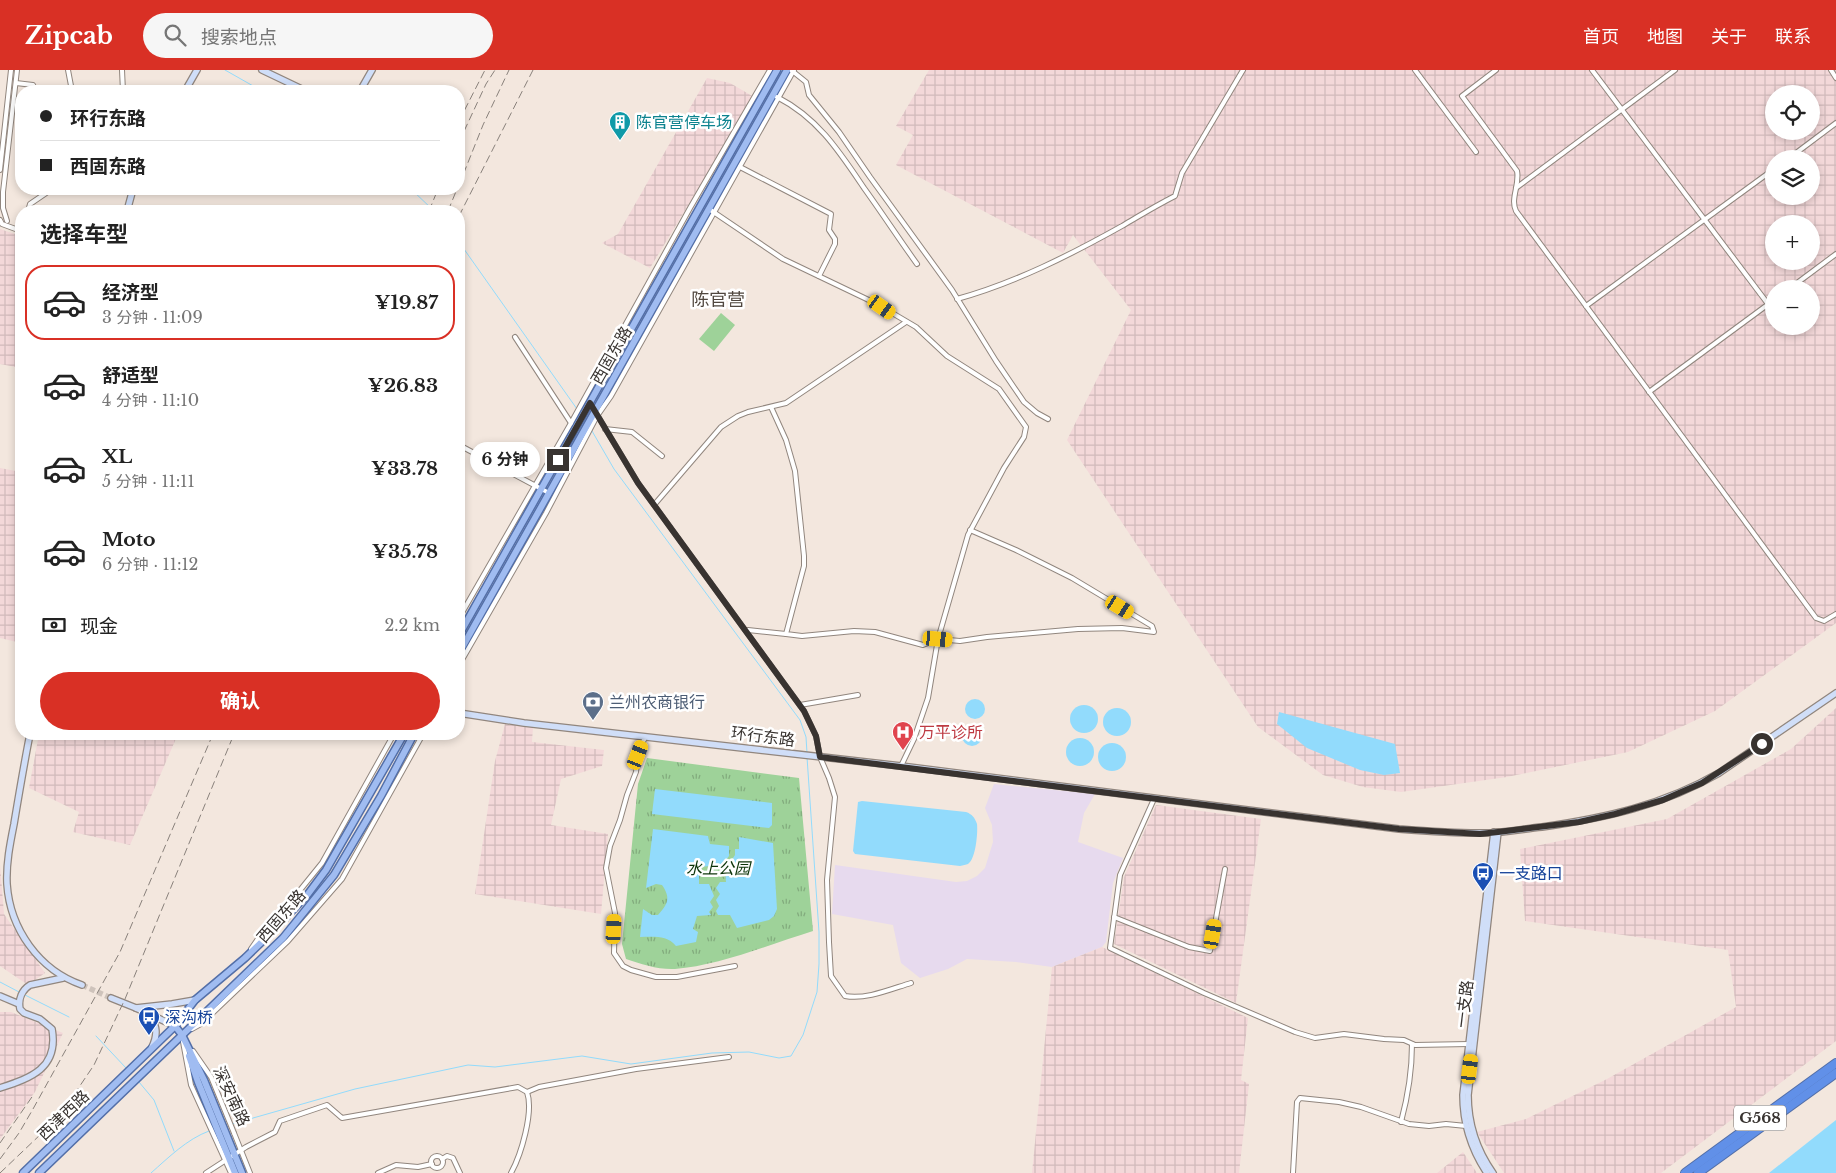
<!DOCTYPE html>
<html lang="zh">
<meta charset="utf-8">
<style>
:root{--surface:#fff;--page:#f6f6f6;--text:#222;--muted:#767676;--line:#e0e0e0;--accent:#d93025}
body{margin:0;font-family:"Libre Baskerville","Noto Sans SC",serif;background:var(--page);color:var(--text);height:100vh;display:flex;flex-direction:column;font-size:19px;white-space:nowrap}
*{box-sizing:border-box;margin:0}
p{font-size:16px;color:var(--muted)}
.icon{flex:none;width:28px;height:28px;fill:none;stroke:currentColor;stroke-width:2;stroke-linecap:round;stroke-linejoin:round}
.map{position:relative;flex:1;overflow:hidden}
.side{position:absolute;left:15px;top:135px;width:450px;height:535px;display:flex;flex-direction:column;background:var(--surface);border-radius:20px;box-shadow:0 2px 8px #0003}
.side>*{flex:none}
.guide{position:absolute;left:15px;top:15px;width:450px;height:110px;border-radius:20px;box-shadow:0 2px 8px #0003;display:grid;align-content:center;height:110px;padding:0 25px;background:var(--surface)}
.fabs{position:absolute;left:1765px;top:15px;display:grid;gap:10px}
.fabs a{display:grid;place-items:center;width:55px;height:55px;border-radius:50%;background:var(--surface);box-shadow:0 2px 8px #0003;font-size:25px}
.end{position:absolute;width:22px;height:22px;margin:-11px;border:6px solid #383330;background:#fff;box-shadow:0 0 0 2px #fff}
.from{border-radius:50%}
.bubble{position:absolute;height:35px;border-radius:18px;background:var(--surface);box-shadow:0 2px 8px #0003;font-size:16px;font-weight:700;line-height:35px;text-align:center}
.car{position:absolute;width:15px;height:30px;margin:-15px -8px;border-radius:6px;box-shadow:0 0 4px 1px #0007;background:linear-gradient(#f5c518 24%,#345 0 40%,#f5c518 0 76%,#345 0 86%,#f5c518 0)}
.guide b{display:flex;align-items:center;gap:18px;height:48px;font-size:19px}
.guide b+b{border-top:1px solid var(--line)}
.guide i{width:12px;height:12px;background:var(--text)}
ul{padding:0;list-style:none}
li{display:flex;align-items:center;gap:15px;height:75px;margin:0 10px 8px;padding:0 15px;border:2px solid transparent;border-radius:20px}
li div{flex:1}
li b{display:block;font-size:19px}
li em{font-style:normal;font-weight:700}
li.on{border-color:var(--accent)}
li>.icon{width:45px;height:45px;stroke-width:1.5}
h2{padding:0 25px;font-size:22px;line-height:60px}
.pay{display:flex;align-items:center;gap:12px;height:55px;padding:0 25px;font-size:19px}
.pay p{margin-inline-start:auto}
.action{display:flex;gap:10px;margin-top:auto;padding:10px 25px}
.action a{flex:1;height:58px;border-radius:30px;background:var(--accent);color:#fff;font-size:20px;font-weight:700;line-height:58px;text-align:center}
header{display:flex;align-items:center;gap:30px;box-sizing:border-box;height:70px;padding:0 25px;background:var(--accent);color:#fff}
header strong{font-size:24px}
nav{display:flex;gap:28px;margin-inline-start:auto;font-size:18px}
.search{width:350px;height:45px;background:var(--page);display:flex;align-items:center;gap:12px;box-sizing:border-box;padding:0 18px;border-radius:28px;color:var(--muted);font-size:19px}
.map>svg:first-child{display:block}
.commercial{fill:#e7daee}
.industrial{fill:url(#industrial-grid);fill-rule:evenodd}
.grass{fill:url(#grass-tufts)}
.pitch{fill:#9ed299}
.water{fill:#92dbfc}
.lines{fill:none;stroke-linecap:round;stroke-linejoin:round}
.stream{stroke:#92dbfc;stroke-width:1}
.secondary-tunnel{stroke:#cec3bb;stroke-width:5.5;stroke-dasharray:5.5 3;stroke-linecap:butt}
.street-casing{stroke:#91867e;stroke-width:6}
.secondary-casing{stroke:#91867e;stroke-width:8}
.primary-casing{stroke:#536fa8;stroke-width:9}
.highway-casing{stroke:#536fa8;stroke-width:10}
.street{stroke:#fff;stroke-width:4}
.secondary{stroke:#d0def8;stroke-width:5.5}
.primary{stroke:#a0bcf1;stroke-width:6}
.highway{stroke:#6190e8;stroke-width:8}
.rail{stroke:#89817b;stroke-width:1;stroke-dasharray:8 4;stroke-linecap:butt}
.street-bridge-casing{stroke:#91867e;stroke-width:6;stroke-linecap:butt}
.street-bridge{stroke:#fff;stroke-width:4}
.route{stroke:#383330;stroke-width:6}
.labels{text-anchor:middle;stroke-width:5;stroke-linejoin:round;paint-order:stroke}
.shield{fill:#fff;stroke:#74706e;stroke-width:1}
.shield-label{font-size:15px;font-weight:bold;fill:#383330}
.culture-label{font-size:16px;fill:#0d838f;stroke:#fff;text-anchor:start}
.street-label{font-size:16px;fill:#383330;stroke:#fff}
.service-label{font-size:16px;fill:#4e5e75;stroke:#fff;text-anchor:start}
.health-label{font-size:16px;fill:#be3a42;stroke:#fff;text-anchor:start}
.park-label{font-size:16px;font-style:italic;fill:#0b3308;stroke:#fff}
.transit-label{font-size:16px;fill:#164399;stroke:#fff;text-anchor:start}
.neighbourhood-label{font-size:18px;fill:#50473f;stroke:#fff}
</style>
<header>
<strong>Zipcab</strong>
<div class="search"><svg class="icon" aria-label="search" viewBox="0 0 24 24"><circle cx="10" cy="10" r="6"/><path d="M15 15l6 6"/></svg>搜索地点</div>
<nav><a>首页</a><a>地图</a><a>关于</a><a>联系</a></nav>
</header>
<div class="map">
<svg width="1836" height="1103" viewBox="0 0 1836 1103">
<defs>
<pattern id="industrial-grid" width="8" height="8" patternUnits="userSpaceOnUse" patternTransform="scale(1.25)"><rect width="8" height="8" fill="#f3d8d9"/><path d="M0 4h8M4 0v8" fill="none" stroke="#d1babb"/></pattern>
<pattern id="grass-tufts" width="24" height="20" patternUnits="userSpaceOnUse" patternTransform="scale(1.25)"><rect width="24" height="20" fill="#9ed299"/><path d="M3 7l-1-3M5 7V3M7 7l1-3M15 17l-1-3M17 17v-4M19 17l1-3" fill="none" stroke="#82ab7d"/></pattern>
</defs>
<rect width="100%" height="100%" fill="#f3e7de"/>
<!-- commercial -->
<path class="commercial" d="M 994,714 L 1095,724 L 1084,743 L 1078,772 L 1123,788 L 1113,813 L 1106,872 L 1102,877 L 1052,897 L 1016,892 L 967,889 L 948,899 L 920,908 L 901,893 L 893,855 L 832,844 L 835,795 L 956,812 L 967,811 L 977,806 L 985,798 L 993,772 L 992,755 L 985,738 Z"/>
<!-- industrial -->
<g class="industrial">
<path d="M 929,0 L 1836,0 L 1836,553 L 1715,641 L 1628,682 L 1507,707 L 1401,722 L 1363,717 L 1323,705 L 1258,657 L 1067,370 L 1131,240 L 1073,165 L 1063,183 L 896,95 L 913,65 L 896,56 ZM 1774,24 L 1811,24 L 1811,61 L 1774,61 ZM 1774,89 L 1811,89 L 1811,126 L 1774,126 ZM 1774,154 L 1811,154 L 1811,191 L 1774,191 ZM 1774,219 L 1811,219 L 1811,256 L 1774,256 Z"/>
<path d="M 707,8 L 730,13 L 754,27 L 650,198 L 602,173 L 618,164 Z"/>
<path d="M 0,159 L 21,166 L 21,298 L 0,294 Z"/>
<path d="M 0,398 L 21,402 L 21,573 L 0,568 Z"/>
<path d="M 1836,638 L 1836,971 L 1661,1103 L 1504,1103 L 1477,1062 L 1526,1049 L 1607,1009 L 1736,937 L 1728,880 L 1525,851 L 1520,779 L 1667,749 L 1791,679 Z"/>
<path d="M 505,654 L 533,657 L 532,672 L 604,680 L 602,696 L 561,709 L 551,755 L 608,764 L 601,844 L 475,824 L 495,691 Z"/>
<path d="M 39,664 L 178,664 L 130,775 L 73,762 L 79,742 L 29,718 Z"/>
<path d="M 1156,735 L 1261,749 L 1236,933 L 1114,874 L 1124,807 Z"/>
<path d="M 0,795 L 4,844 L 45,903 L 28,915 L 0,896 Z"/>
<path d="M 1102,877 L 1248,948 L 1241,1010 L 1249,1014 L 1239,1103 L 1032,1103 L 1052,897 Z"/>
<path d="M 0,942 L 11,942 L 63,963 L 35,1022 L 0,1069 Z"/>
<path d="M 1463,1082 L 1477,1103 L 1437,1103 Z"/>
</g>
<!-- grass -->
<path class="grass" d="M 647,688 L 799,708 L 813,861 C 771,874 718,896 675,899 C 659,900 641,894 626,889 L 622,874 L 638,714 Z"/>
<!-- pitch -->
<path class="pitch" d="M 721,243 L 735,255 L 714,281 L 699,269 Z"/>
<!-- water -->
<g class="water">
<circle cx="975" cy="639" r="10"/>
<circle cx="1084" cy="649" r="14"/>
<circle cx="1117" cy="652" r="14"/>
<path d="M 1279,642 L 1395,674 L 1400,703 L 1384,705 L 1360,700 L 1307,678 L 1277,654 Z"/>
<circle cx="972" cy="666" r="10"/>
<circle cx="1080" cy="682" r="14"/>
<circle cx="1112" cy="687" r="14"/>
<path d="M 655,719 L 772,733 L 772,755 L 769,758 L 652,744 Z"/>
<path d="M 862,731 L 966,742 C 972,744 975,748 977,754 C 978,762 976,789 968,794 C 966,795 963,795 960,796 L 855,784 L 853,781 L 858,732 Z"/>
<path d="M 653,759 L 708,766 L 710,774 L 729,776 L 729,786 L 722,795 L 699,797 L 699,814 L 709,814 L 714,826 L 710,832 L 713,837 L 709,842 L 711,845 L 697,846 L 693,859 L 698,862 L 696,872 L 676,876 C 667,865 654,867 640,867 L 643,839 L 652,845 L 658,845 C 668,834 671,828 662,815 L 656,814 L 646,818 Z"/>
<path d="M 739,767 L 773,773 L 777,839 L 774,846 L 769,850 L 737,858 L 730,845 L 718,845 L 716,841 L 719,836 L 716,830 L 720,824 L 716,818 L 720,812 L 726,812 L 725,800 L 735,785 L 735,779 L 739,779 Z"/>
<path d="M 1836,1050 L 1836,1103 L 1769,1103 Z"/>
</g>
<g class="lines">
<!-- stream -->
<g class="stream">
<path d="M 225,0 L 262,21"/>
<path d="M 411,119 L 434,141"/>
<path d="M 459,172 L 577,339"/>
<path d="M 592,361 L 614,399 L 800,650 L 806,667 L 807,683"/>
<path d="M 0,912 L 19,922"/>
<path d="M 25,925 L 69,947"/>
<path d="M 96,966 L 126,998"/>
<path d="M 139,1012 L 154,1030 L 174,1081"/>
<path d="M 232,1054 L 355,1019 L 468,995 L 495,997 L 582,986 L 631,994 L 712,983 L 749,982 L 779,988 L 791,986 L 803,965 L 817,922 L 819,894 L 819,862 L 807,687"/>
<path d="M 151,1103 C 168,1088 187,1069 209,1061"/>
</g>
<!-- secondary-tunnel -->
<path class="secondary-tunnel" d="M 82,915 L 111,928"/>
<!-- street casing -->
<g class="street-casing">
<g id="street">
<path d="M 68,0 L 72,21"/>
<path d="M 122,0 L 123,21"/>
<path d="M 791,0 L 806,12 L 809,25 L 839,62 L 870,107 L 952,220 L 996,291 L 1024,332 L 1037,343 L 1048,349"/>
<path d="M 1415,0 L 1476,82"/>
<path d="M 1496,0 L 1462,26 L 1517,101 C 1520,114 1510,129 1516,141 L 1816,548 L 1824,551 L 1836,544"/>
<path d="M 1592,0 L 1768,234"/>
<path d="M 1831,0 L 1836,8"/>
<path d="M 16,13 L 33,15 L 36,21"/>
<path d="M 777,27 C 818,48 839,81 864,118 C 882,143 899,169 917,194"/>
<path d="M 1788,89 L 1836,53"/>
<path d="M 740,97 L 831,144 L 829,160 L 835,169 L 835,174 L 819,206"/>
<path d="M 0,100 L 11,0"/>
<path d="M 1516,118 L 1675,0"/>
<path d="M 709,139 L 783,189 L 877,234 L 916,257 L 947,286 L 999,319 L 1026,357 L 1024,367 L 1004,398 L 968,465 L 938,569 L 928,628 L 914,669 L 901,696"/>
<path d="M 28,141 L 30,134 L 52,119"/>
<path d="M 0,150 L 2,154 L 21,161"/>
<path d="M 7,151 L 3,138 L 3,122 L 17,0"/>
<path d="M 1789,219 L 1836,184"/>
<path d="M 957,229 C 1015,213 1070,185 1122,156 C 1139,146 1157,135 1175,126 L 1182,103 L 1243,0"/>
<path d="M 1586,236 L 1774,99"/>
<path d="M 515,267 L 571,353"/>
<path d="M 1649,322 L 1774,230"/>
<path d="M 590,333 L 638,413 L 804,641 L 816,666 L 820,687 L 829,708 L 835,727 L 827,810 L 829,872 L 831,906 L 845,926 C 866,930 891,919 911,913"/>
<path d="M 771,337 L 786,370 L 795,401 L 804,486 L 804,496 L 786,564 L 802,566 L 854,561 L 875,562 L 923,575 L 938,569 L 960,571 L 987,567 L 1078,559 L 1122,558 L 1154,562 L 1152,556 L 1072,508 L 1016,480 L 970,460"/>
<path d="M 605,359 L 632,362 L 662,386"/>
<path d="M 459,375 L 549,423"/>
<path d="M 654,435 L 721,357 L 738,346 L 748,342 L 786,333 L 906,252"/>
<path d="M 459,548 L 571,353 L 690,138 L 770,0"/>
<path d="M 748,560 L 786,564"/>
<path d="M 459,595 L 546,443 L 597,346 L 611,326 L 794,0"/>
<path d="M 800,635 L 858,625"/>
<path d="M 645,667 L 638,685 L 636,702 L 627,725 L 620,750 L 610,776 L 606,798 L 615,843 L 614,883 L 623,896 L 631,900 L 656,907 L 677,907 L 735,896"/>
<path d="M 1154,729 L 1120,805 L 1110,878 L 1204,923 L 1295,962 L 1315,968 L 1344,964 L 1384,969 L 1404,970 L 1415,975 L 1469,974"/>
<path d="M 1114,847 L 1189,877 L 1210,881 L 1225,799"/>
<path d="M 251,879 L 262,863 L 284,840 L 322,793 L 394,664"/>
<path d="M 192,959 L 201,954 L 288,871 L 342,809 L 423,664"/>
<path d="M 183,972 L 191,1015 L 231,1103"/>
<path d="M 193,981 L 211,1007"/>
<path d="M 527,1022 L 539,1017 L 636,999 L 729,987"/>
<path d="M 1401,1052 C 1408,1026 1412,1000 1412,974"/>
<path d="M 234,1063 L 250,1103"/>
<circle cx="437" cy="1092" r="6"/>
<path d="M 442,1089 L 447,1086 L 453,1088 L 460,1103"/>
<path d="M 206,1103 L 246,1077 L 275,1062 L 280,1051 L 327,1035 L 342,1048 L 518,1017 L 527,1022 C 534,1042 521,1085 511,1103"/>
<path d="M 378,1103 L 396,1095 L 418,1097 L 432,1094"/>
<path d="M 1293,1103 L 1297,1032 L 1300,1028 L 1339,1032 L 1361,1037 L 1409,1054 L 1429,1056 L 1446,1054 L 1466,1056"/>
</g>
</g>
<!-- secondary casing -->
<g class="secondary-casing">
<g id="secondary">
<path d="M 262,0 L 306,21"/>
<path d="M 185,21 L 197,0"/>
<path d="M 360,21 L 372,0"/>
<path d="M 127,141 L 133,119"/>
<path d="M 459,643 L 524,653 L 901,696 L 1399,759 C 1425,761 1452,763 1478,763 C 1500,764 1521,759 1542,757 C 1605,748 1664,735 1719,703 L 1836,623"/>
<path d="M 30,664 C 24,694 19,724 14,754 C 10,774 6,794 7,814 C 10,859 39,900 82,915"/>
<path d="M 0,926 L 19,934"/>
<path d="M 111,928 L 136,938 L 175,956"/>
<path d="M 136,938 L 172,934 L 195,930"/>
<path d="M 150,945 C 157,956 158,965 152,977"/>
<path d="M 0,1018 C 31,1008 59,998 52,959 L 40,949 L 24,943 L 20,939 C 18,929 22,920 30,915 L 63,908"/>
<path d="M 1487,1103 C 1471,1079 1463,1053 1463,1025 L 1494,762"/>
<path d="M 1493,1103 C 1476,1079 1468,1054 1468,1025 L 1498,762"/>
</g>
</g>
<!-- primary casing -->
<g class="primary-casing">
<g id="primary">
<path d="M 459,565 L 777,0"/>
<path d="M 459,583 L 787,0"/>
<path d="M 175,956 L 182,965 L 204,1010 L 242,1103"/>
<path d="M 189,986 L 198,1012 L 235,1103"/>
<path d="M 23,1103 L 175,956 L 195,930 L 245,888 L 275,859 L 308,824 L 326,800 L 404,664"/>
<path d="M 39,1103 L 283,868 L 334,805 L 381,726 L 414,664"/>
</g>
</g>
<!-- highway casing -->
<g class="highway-casing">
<g id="highway">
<path d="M 1685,1103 L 1836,993"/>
<path d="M 1698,1103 L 1836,1003"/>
</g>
</g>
<!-- street -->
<use href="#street" class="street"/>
<!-- secondary -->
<use href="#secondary" class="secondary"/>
<!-- primary -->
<use href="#primary" class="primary"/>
<!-- highway -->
<use href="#highway" class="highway"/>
<!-- rail -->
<g class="rail">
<path d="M 459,51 L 485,0"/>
<path d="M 459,72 L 486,14 L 495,0"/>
<path d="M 459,115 L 483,55 L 509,0"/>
<path d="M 429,141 L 438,119"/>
<path d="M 448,141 L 457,119"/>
<path d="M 459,146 L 533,0"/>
<path d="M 0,1073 L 34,1024"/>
<path d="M 0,1089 L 19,1063 L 33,1039 L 120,882 L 213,664"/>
<path d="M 0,1103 L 42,1063 L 69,1032 L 94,995 L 125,929 L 234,664"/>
</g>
<!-- street-bridge casing -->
<g class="street-bridge-casing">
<path id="street-bridge" d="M 211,1007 L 234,1063"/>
</g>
<!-- street-bridge -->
<use href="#street-bridge" class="street-bridge"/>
</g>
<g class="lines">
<!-- route -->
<path class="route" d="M 558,390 L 590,333 L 638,413 L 804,641 L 816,666 L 820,687 L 1399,759 L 1480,764 L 1498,762 L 1579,752 L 1615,744 L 1663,730 L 1702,713 L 1762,674"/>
</g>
<!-- icons -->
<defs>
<g id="building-pin" transform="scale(1.125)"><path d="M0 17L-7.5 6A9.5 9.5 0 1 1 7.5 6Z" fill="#0f9aa8" stroke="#fff"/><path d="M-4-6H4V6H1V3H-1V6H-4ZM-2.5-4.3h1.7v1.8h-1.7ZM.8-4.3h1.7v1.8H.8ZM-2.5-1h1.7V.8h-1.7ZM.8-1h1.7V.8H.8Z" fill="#fff"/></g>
<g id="bank-pin" transform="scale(1.125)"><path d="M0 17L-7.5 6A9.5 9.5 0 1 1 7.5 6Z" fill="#5c6f8a" stroke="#fff"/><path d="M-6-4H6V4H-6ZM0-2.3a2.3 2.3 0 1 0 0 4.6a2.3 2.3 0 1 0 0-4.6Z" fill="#fff"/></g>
<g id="hospital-pin" transform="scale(1.125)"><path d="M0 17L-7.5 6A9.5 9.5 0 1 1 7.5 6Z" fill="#e0444e" stroke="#fff"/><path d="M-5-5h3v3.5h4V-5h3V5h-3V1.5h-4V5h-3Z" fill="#fff"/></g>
<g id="bus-pin" transform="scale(1.125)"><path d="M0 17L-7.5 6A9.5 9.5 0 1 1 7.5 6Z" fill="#1a4fb4" stroke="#fff"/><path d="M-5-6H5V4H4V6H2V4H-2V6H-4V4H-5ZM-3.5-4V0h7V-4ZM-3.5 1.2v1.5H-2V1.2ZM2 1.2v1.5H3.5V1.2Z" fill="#fff"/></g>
</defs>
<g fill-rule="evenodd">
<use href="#building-pin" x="620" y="52"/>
<use href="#bank-pin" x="593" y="632"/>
<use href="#hospital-pin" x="903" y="662"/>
<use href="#bus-pin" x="1483" y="803"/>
<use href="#bus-pin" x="149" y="947"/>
</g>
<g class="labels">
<!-- shield labels -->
<rect class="shield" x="1734" y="1035.5" width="52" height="25" rx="4"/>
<g class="shield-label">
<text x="1760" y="1053">G568</text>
</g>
<!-- culture labels -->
<g class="culture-label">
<text x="636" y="58">陈官营停车场</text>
</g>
<!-- street labels -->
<g class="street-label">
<text transform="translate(611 285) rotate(-60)" y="6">西固东路</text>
<text transform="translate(763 666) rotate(7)" y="6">环行东路</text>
<text transform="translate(281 846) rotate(-49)" y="6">西固东路</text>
<text transform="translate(1464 934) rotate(-83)" y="6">一支路</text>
<text transform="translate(232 1026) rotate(65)" y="6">深安南路</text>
<text transform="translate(63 1045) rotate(-44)" y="6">西津西路</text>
</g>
<!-- service labels -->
<g class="service-label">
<text x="609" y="638">兰州农商银行</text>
</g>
<!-- health labels -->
<g class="health-label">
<text x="919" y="668">万平诊所</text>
</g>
<!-- park labels -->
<g class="park-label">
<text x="718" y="804">水上公园</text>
</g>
<!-- transit labels -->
<g class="transit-label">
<text x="1499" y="809">一支路口</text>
<text x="165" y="953">深沟桥</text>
</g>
<!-- neighbourhood labels -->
<g class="neighbourhood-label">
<text x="718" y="236">陈官营</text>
</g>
</g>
</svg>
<div class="fabs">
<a><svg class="icon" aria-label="locate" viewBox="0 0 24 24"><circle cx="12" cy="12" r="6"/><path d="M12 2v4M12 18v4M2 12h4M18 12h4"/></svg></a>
<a><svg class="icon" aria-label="layers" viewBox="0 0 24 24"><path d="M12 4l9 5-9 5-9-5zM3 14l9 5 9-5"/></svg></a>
<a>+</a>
<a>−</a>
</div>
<i class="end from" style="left:1762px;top:674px"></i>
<i class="end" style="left:558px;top:390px"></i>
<div class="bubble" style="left:470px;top:372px;width:70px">6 分钟</div>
<i class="car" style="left:882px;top:237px;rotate:125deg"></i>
<i class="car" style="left:1120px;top:537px;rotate:121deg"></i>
<i class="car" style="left:938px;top:569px;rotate:95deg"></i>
<i class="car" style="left:638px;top:685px;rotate:21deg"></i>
<i class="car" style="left:614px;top:859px;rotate:3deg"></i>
<i class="car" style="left:1213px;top:864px;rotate:10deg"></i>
<i class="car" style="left:1470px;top:999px;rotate:7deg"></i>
<div class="guide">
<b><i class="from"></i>环行东路</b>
<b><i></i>西固东路</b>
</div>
<section class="side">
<h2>选择车型</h2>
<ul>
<li class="on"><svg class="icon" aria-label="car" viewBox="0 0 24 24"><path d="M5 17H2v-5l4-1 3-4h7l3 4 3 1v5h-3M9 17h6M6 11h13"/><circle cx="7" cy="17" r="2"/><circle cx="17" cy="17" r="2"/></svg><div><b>经济型</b><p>3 分钟 · 11:09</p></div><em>¥19.87</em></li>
<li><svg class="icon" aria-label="car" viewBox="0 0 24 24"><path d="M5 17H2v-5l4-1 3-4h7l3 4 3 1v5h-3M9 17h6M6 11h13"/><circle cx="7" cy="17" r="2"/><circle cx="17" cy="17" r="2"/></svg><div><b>舒适型</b><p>4 分钟 · 11:10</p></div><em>¥26.83</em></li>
<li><svg class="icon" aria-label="car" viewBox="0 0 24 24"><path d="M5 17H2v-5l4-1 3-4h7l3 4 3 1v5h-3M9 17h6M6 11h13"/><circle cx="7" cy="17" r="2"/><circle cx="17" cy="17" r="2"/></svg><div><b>XL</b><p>5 分钟 · 11:11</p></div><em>¥33.78</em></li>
<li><svg class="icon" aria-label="car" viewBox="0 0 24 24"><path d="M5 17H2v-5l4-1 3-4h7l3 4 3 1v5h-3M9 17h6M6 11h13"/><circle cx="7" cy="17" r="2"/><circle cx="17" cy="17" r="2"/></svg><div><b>Moto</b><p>6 分钟 · 11:12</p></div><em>¥35.78</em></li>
</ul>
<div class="pay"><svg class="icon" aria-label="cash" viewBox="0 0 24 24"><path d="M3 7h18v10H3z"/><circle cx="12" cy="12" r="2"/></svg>现金<p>2.2 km</p></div>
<div class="action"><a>确认</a></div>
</section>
</div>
